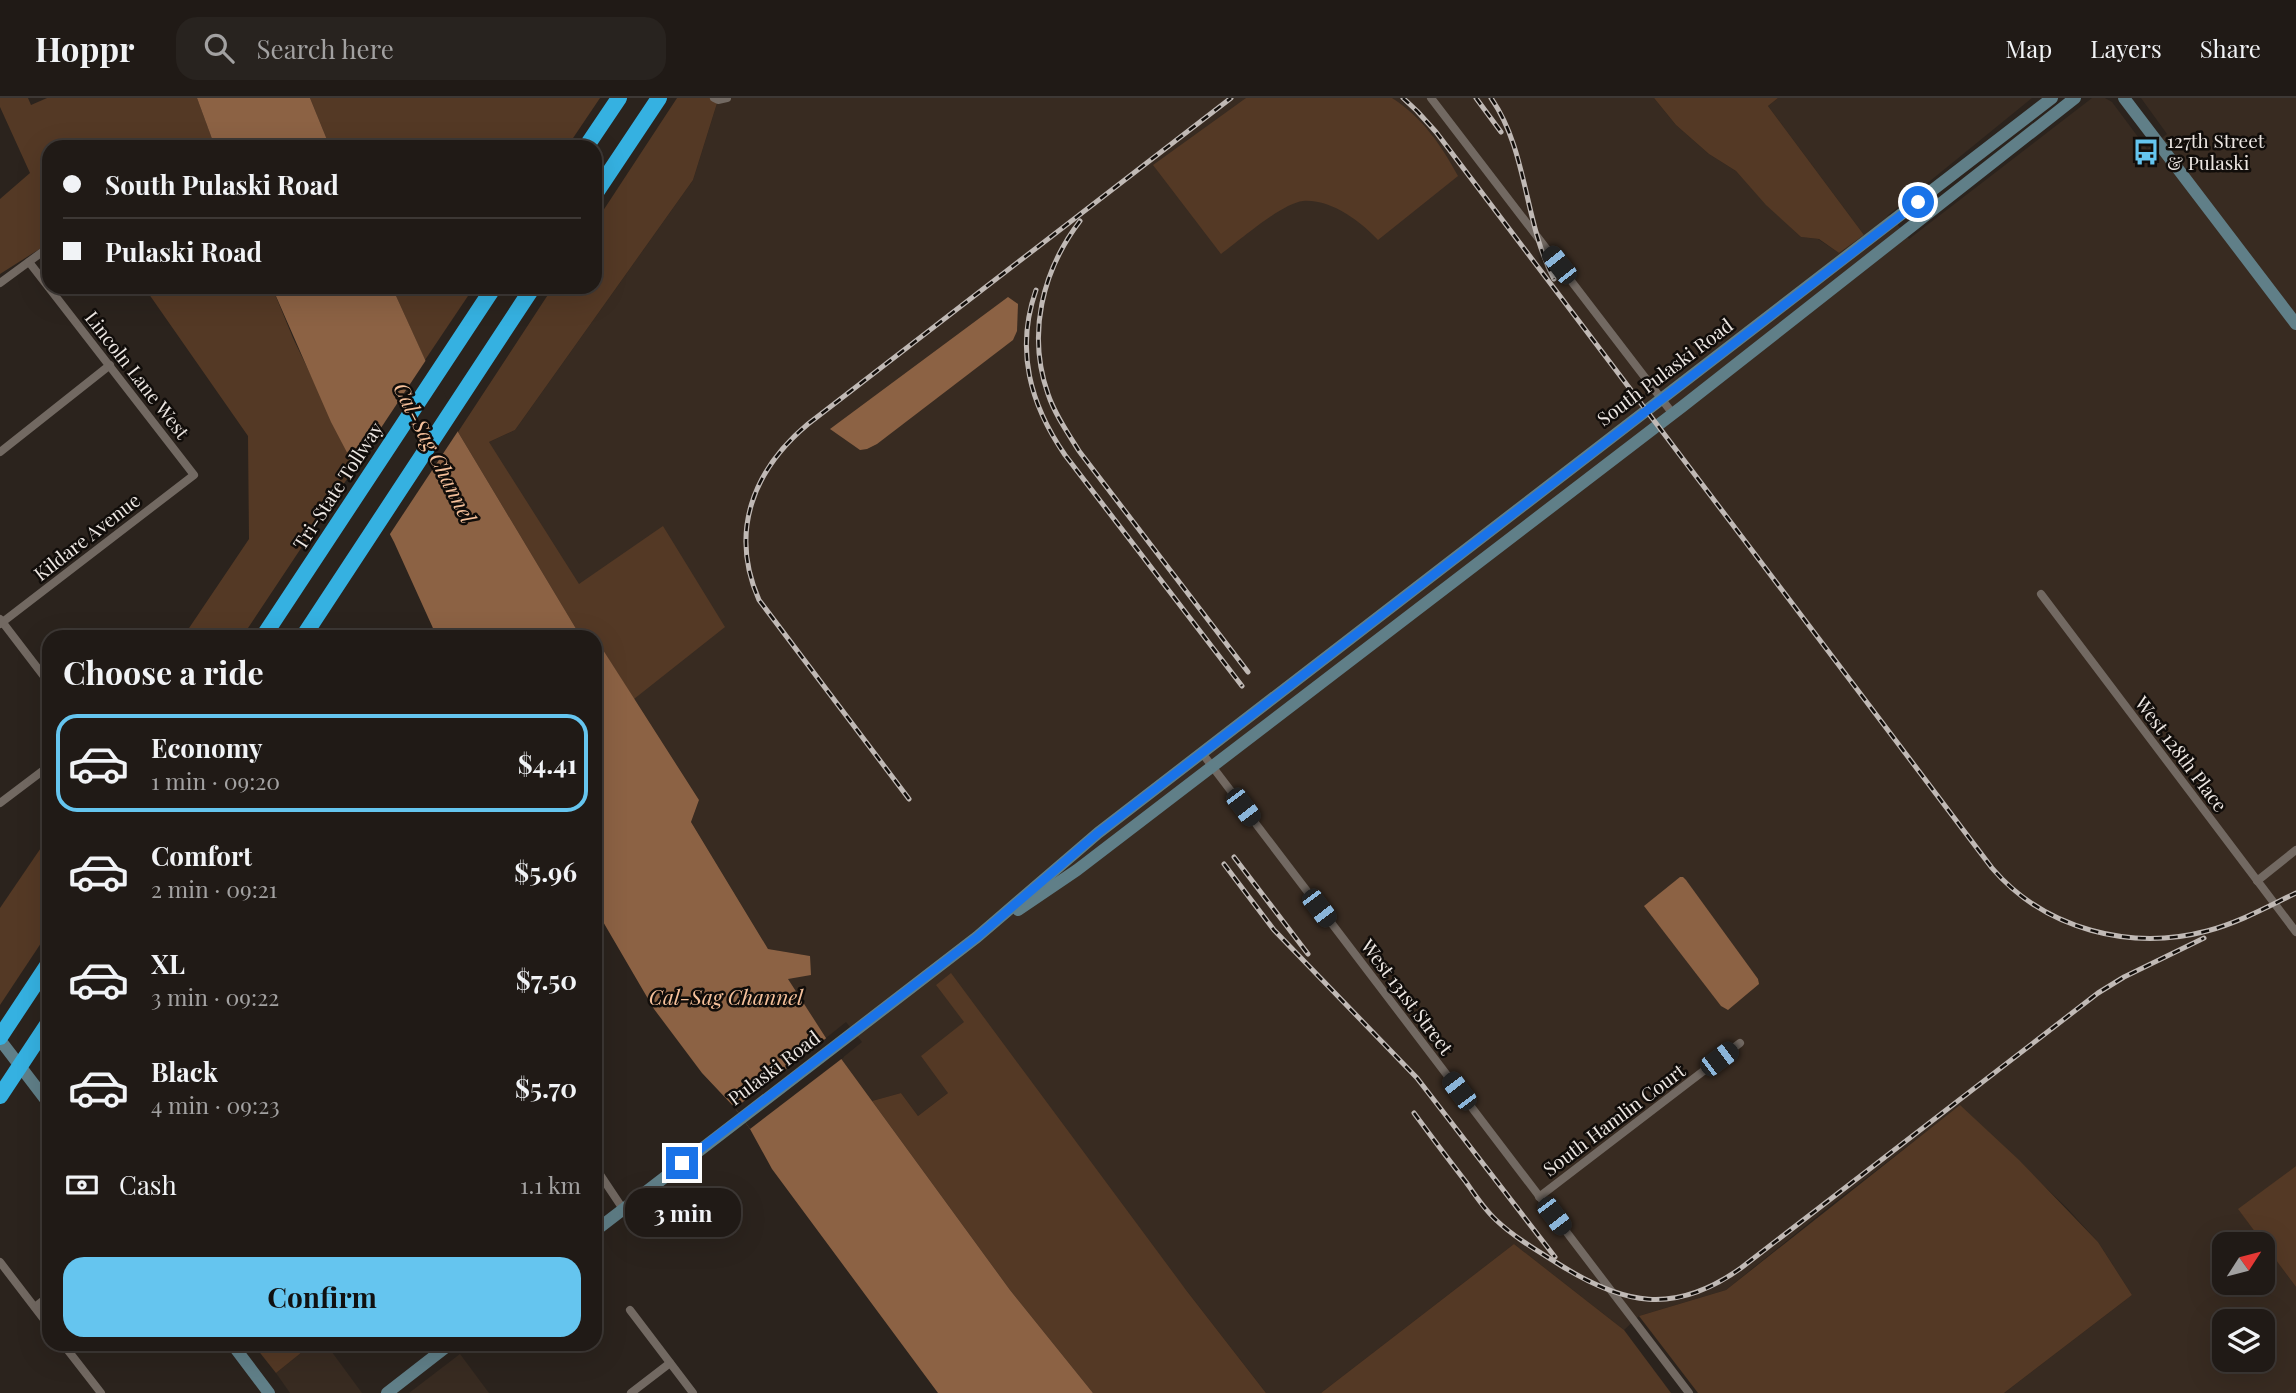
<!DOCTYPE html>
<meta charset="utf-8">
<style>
:root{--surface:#201a16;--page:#28231f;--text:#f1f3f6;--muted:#a2a1a1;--line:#3d3835;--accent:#65c5ef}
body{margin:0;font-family:"Playfair Display",serif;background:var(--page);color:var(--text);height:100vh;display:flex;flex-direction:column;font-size:26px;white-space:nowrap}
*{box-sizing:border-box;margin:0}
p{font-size:23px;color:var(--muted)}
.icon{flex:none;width:38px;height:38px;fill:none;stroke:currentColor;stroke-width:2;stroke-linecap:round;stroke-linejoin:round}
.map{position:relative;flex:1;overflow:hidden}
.sheet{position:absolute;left:42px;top:532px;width:560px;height:721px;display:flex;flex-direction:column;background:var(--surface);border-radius:21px;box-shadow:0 7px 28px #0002,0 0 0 2px var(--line)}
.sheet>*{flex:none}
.hud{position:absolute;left:42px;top:42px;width:560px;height:154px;border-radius:21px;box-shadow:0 7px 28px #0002,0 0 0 2px var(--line);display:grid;align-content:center;height:154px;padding:0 21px;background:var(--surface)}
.needle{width:46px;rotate:54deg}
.buttons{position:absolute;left:2212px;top:1134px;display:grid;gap:14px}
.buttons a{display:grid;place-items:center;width:63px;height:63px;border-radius:14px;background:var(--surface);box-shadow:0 7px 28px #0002,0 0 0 2px var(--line);font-size:35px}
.end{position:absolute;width:32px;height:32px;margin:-16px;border:9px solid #1a73e8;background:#fff;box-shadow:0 0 0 4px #fff}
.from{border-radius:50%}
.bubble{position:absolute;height:49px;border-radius:21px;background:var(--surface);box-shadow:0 7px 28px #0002,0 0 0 2px var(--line);font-size:23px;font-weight:700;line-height:49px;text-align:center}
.car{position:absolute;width:21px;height:42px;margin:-21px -10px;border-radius:9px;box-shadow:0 0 5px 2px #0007;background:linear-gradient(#222 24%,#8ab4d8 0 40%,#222 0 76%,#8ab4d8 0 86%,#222 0)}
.hud b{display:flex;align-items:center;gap:24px;height:66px;font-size:26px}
.hud b+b{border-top:2px solid var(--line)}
.hud i{width:18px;height:18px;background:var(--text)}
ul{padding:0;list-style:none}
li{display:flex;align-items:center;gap:21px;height:98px;margin:0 14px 10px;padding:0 7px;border:4px solid transparent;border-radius:21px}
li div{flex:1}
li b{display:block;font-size:26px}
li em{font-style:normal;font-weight:700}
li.current{border-color:var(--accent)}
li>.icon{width:63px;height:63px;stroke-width:1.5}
h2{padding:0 21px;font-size:32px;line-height:84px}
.pay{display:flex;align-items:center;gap:18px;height:77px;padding:0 21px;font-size:26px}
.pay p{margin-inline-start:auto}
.cta{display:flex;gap:14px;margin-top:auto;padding:14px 21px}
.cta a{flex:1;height:80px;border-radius:21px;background:var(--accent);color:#111;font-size:28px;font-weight:700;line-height:80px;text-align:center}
header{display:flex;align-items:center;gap:42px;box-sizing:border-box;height:98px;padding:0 35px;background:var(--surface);border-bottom:2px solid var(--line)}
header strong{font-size:33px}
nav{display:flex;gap:38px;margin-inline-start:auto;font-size:24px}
.search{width:490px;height:63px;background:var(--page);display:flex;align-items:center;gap:18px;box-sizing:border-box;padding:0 24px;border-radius:21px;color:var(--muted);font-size:26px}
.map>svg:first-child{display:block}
.built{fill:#382b21;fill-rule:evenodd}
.green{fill:#543925}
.water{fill:#8c6244}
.pier{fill:#2b231d}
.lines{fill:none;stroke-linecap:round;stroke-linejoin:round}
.street{stroke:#726962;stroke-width:8}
.secondary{stroke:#607f88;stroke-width:12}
.highway{stroke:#35b1e1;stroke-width:16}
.rail-casing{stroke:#c0b9b5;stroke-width:5}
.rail{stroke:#110d0a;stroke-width:2.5;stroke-dasharray:8;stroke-linecap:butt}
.route{stroke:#1a73e8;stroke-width:9}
.labels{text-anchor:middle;stroke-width:5;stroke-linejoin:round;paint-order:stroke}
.poi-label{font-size:19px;fill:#ede7e3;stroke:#110d0a;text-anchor:start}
.street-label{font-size:19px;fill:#ede7e3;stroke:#110d0a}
.water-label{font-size:21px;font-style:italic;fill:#f6c19b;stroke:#110d0a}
</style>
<header>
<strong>Hoppr</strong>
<div class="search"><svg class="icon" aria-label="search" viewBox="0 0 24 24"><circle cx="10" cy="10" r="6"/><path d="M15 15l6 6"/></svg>Search here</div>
<nav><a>Map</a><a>Layers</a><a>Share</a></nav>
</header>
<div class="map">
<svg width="2296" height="1295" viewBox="0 0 2296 1295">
<rect width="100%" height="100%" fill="#2b231d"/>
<!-- built -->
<g class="built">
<path d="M 714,0 L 1654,0 L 1676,27 L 1709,56 L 1736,73 L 1767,107 L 1801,139 L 1818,141 L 1839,155 L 1864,137 L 1768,8 L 1778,0 L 2032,0 L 1887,118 L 1890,117 L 1909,141 L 2092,0 L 2105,0 L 2112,4 L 2147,51 L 2167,36 L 2141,0 L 2296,0 L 2296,1068 L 2239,1112 L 2296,1189 L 2296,1295 L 2004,1295 L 2132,1197 L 2098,1144 L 2066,1109 L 1960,1008 L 1831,1107 L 1726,1192 L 1639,1218 L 1624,1232 L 1514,1146 L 1321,1295 L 1266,1295 L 1186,1192 L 936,887 L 965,924 L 948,995 L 918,1018 L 901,995 L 872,1003 L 841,961 L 862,944 L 846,924 L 826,940 L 787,881 L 810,858 L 768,851 L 691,724 L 699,702 L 598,544 L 595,545 L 595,539 L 581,539 L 470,353 L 515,332 L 693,82 L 718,2 ZM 2224,1146 L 2263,1146 L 2263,1185 L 2224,1185 ZM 2224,1223 L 2263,1223 L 2263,1262 L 2224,1262 Z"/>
<path d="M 312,1246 L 326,1246 L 362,1295 L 290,1295 L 276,1275 Z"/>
<path d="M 460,1256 L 489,1295 L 409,1295 Z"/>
</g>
<!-- green -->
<g class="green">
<path d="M 0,0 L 28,0 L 31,7 L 47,0 L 197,0 L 215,49 L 49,49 L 49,145 L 0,176 L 0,101 L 30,75 L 0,9 Z"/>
<path d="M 310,0 L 600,0 L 567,49 L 330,49 Z"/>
<path d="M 677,0 L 716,0 L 718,2 L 693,82 L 515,332 L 489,344 L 579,486 L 663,428 L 725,529 L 634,601 L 598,544 L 595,545 L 595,539 L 581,539 L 458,334 L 553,189 L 595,189 L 595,125 Z"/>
<path d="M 1246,0 L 1392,0 C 1423,20 1441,47 1458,78 L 1378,142 C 1360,123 1331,101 1303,103 C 1282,105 1239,143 1221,156 L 1153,67 Z"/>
<path d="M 1654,0 L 1778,0 L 1768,8 L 1864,137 L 1839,155 L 1819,141 L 1801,139 L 1766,107 L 1736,73 L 1709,56 L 1676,27 Z"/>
<path d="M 144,189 L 272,189 L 293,240 L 355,369 L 242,539 L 183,539 L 249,441 L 248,338 Z"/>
<path d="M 392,189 L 474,189 L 425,262 Z"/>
<path d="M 49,738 L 49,833 L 0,907 L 0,810 Z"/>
<path d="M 951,875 L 1186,1192 L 1266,1295 L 1093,1295 L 1010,1192 L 872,1003 L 901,995 L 918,1018 L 948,995 L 921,958 L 964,924 L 936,887 Z"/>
<path d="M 1960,1007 L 2019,1062 L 2098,1144 L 2132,1197 L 2004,1295 L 1698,1295 L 1639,1218 L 1726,1192 Z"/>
<path d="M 2296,1068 L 2296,1189 L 2238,1111 Z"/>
<path d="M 1514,1146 L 1624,1232 L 1671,1295 L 1321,1295 Z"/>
<path d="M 253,1246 L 312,1246 L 276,1275 Z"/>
</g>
<!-- water -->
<g class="water">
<path d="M 197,0 L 310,0 L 330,49 L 215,49 Z"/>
<path d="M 272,189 L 392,189 L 458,334 L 581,539 L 437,539 L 394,444 L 331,324 Z"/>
<path d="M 1008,199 L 1018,206 L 1017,233 L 1013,242 L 877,346 L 867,351 L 860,352 L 830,331 Z"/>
<path d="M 598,544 L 699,702 L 691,724 L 768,851 L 810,858 L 811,877 L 788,881 L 826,940 L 1010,1192 L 1093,1295 L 938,1295 L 772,1071 L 750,1031 L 735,1010 L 702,975 L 654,911 L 595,810 L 595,545 Z"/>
<path d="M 1680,779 L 1683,779 L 1686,782 L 1758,881 L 1759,886 L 1728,912 L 1721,908 L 1644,808 Z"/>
</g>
<!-- pier -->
<g class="pier">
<path d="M 428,259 L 460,330 L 388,439 L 353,372 Z"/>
<path d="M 829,938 L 844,959 L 750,1031 L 735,1010 Z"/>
</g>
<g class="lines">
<!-- street -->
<g class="street">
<path d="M 714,0 L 718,2 L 727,0"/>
<path d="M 1431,0 L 1673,316"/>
<path d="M 0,185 L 49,149"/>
<path d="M 0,354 L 110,267"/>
<path d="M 2041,496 L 2296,834"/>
<path d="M 0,521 L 49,585"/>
<path d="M 0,526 L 194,377 L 29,164"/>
<path d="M 1202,655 L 1689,1295"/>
<path d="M 0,705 L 49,668"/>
<path d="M 2257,783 L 2296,752"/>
<path d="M 595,1069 L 623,1111"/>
<path d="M 1539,1099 L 1740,945"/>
<path d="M 0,1164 L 49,1228"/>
<path d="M 35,1209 L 49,1198"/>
<path d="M 630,1212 L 693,1295"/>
<path d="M 63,1246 L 101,1295"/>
<path d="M 631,1295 L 670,1265"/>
</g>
<!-- secondary -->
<g class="secondary">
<path d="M 2124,0 L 2296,226"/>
<path d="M 1018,812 L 1077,772 L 1683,308 L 2075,0"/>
<path d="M 0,942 L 49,1006"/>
<path d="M 595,1133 L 977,839 L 1098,735 L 2052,0"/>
<path d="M 232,1246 L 269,1295"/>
<path d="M 387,1295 L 450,1246"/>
</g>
<!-- highway -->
<g class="highway">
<path d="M 586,49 L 619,0"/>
<path d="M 595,96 L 659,0"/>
<path d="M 263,539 L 494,189"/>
<path d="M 303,539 L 533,189"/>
<path d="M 0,939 L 49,865"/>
<path d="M 0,998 L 49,924"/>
</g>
<!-- rail casing -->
<g class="rail-casing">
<g id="rail">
<path d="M 1403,0 L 1417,13 L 1436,34 L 1992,770 C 2045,832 2131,853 2207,833 C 2238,825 2267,809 2296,795"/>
<path d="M 1476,0 L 1501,34"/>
<path d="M 1491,0 C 1528,53 1524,125 1554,181"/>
<path d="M 1080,123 C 1042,173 1027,236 1048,296 C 1055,317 1068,335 1079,353 L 1248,574"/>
<path d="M 1036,192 C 1015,252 1030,306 1065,357 L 1242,588"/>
<path d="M 909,701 L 759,502 C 729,434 753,372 808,326 L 1231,0"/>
<path d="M 1234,759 L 1308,856"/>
<path d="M 1224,766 L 1274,832 L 1417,980 L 1555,1159"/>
<path d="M 1414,1015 C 1431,1038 1448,1061 1466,1084 C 1475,1097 1484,1111 1496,1122 C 1514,1139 1536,1152 1557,1165 C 1623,1207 1674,1218 1741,1170 L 2098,895 L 2124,879 L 2204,840"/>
</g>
</g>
<!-- rail -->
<use href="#rail" class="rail"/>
</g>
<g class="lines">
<!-- route -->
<path class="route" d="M 682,1065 L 977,839 L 1098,735 L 1918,104"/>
</g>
<!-- icons -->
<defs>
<g id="bus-bare" transform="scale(2.1)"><path d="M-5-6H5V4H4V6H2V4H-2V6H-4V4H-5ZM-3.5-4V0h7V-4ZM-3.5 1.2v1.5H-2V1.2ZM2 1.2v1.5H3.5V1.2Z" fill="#65c5ef" stroke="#110d0a" stroke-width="2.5" paint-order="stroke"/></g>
</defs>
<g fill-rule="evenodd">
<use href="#bus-bare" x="2146" y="54"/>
</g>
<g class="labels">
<!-- poi labels -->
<g class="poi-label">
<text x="2167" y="50">127th Street<tspan x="2167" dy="22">&amp; Pulaski</tspan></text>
</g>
<!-- street labels -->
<g class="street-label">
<text transform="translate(1665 274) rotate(-37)" y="7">South Pulaski Road</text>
<text transform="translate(137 277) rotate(52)" y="7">Lincoln Lane West</text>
<text transform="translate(338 388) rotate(-57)" y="7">Tri-State Tollway</text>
<text transform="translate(87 439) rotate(-38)" y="7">Kildare Avenue</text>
<text transform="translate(2181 656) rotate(53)" y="7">West 128th Place</text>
<text transform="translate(1407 899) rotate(53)" y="7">West 131st Street</text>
<text transform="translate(774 970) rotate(-37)" y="7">Pulaski Road</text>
<text transform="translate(1614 1022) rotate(-37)" y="7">South Hamlin Court</text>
</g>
<!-- water labels -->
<g class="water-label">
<text transform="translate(434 355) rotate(63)" y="7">Cal-Sag Channel</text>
<text x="726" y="907">Cal-Sag Channel</text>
</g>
</g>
</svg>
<div class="buttons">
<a><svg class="needle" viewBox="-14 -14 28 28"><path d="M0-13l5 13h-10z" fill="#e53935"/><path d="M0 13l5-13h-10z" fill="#a2a1a1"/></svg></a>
<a><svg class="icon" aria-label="layers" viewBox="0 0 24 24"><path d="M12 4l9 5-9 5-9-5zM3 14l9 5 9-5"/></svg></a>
</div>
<i class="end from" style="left:1918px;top:104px"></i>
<i class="end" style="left:682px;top:1065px"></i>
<div class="bubble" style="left:625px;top:1090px;width:116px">3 min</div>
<i class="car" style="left:1559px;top:167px;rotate:322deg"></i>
<i class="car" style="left:1243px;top:709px;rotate:143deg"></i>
<i class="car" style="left:1319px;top:810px;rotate:143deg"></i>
<i class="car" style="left:1719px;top:961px;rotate:53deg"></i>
<i class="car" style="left:1459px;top:993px;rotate:323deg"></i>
<i class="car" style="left:1554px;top:1118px;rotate:143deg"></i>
<div class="hud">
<b><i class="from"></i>South Pulaski Road</b>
<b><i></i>Pulaski Road</b>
</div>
<section class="sheet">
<h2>Choose a ride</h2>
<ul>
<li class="current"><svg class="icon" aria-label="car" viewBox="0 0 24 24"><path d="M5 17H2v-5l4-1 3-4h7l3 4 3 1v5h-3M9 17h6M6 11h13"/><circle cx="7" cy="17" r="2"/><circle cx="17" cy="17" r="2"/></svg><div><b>Economy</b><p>1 min · 09:20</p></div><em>$4.41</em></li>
<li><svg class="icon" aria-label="car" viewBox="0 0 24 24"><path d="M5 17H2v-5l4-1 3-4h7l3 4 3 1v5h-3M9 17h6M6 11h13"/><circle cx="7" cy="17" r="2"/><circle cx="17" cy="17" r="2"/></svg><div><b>Comfort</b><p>2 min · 09:21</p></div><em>$5.96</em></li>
<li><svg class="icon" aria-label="car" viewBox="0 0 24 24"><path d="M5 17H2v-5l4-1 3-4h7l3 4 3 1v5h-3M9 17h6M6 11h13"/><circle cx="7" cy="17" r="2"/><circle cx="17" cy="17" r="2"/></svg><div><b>XL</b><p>3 min · 09:22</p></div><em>$7.50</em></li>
<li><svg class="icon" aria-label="car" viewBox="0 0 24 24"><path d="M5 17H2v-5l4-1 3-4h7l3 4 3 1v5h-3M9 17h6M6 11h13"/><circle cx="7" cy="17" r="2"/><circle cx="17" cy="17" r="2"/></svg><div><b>Black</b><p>4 min · 09:23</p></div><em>$5.70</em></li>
</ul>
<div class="pay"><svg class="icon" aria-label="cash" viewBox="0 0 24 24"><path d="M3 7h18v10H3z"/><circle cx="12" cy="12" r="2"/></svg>Cash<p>1.1 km</p></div>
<div class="cta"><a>Confirm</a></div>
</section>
</div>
